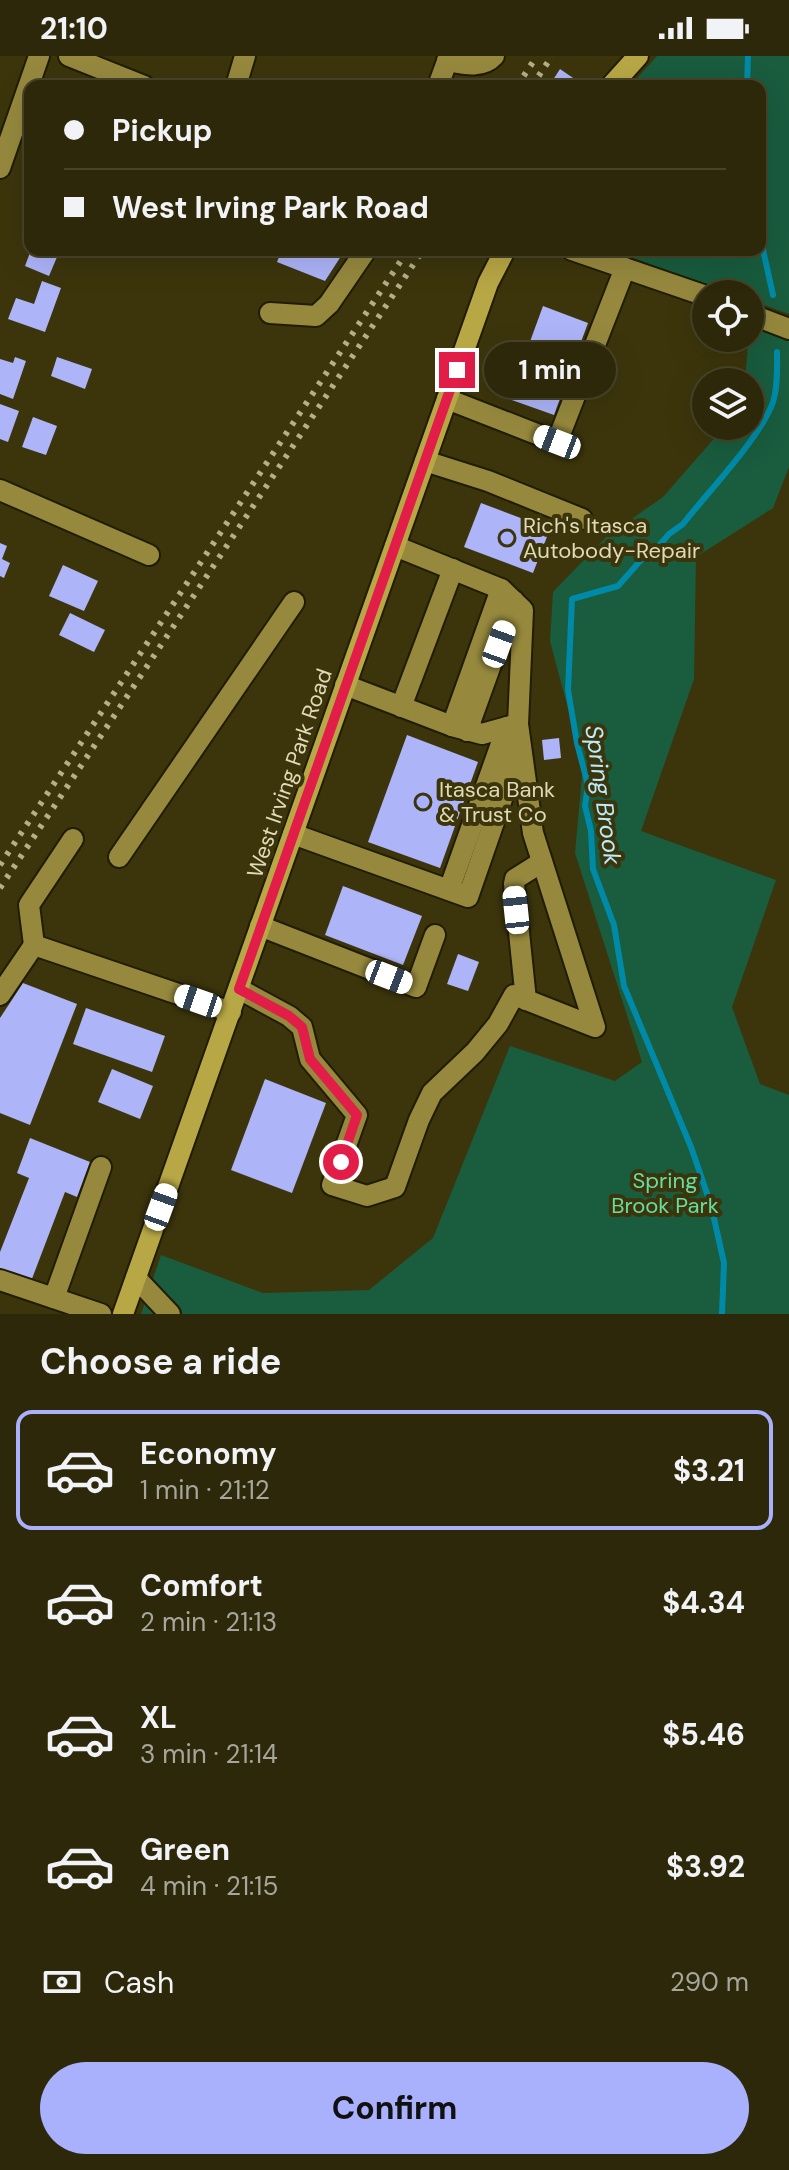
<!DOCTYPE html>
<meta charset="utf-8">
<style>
:root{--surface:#2d2809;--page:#353012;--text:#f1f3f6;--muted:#a7a69c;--line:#48442a;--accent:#a9b0fc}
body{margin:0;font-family:"DM Sans",sans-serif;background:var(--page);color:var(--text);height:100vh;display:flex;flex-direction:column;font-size:30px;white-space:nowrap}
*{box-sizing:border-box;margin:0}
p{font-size:26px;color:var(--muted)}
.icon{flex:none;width:44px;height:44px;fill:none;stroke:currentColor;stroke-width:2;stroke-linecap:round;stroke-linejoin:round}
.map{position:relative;height:1258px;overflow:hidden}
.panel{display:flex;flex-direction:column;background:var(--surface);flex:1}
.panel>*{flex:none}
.hud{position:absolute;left:24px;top:24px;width:742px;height:176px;border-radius:16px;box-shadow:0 8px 32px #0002,0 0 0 2px var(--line);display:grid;align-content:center;height:176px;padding:0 40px;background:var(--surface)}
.buttons{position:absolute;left:692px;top:224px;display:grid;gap:16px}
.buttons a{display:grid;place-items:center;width:72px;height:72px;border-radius:50%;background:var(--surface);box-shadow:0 8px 32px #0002,0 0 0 2px var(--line);font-size:40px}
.end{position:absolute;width:36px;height:36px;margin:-18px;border:10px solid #e11d48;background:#fff;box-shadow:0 0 0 4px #fff}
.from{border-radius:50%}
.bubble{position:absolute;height:56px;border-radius:28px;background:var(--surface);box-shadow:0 8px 32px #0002,0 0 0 2px var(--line);font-size:26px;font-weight:700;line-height:56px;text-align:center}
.car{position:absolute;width:24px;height:48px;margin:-24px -12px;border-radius:10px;box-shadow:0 0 6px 2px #0007;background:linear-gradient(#fff 24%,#345 0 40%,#fff 0 76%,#345 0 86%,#fff 0)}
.hud b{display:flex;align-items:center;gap:28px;height:76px;font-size:30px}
.hud b+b{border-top:2px solid var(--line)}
.hud i{width:20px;height:20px;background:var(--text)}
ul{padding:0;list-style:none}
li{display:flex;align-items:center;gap:24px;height:120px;margin:0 16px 12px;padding:0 24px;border:4px solid transparent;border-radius:16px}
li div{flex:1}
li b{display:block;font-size:30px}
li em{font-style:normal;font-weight:700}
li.selected{border-color:var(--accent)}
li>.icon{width:72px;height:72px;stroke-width:1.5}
h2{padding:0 40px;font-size:36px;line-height:96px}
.pay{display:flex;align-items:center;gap:20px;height:88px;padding:0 40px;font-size:30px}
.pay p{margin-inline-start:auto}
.cta{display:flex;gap:16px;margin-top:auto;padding:16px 40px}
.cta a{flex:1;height:92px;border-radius:48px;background:var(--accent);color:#111;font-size:32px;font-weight:700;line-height:92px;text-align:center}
.status{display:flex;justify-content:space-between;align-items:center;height:56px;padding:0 40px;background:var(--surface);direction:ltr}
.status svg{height:22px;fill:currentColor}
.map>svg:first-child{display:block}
.green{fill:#195c3e}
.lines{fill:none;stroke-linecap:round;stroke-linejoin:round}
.stream{stroke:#008aa7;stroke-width:6}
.building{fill:#adb4f8}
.minor-casing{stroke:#211d05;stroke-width:24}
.major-casing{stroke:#211d05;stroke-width:24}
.minor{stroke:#96893e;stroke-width:20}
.major{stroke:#b8a745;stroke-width:20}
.rail{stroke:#b4ae89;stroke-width:6;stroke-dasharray:4 8;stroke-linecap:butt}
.route{stroke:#e11d48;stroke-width:10}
.poi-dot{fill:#a9b0fc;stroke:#3c350c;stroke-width:3}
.labels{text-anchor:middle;stroke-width:8;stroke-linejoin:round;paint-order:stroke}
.poi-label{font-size:22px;fill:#e0dab6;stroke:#3c350c;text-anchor:start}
.street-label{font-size:22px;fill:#e0dab6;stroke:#3c350c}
.park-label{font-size:22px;fill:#66dda3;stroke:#3c350c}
.water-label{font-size:24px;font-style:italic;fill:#bbecfc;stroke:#3c350c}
</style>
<div class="status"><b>21:10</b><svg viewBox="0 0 49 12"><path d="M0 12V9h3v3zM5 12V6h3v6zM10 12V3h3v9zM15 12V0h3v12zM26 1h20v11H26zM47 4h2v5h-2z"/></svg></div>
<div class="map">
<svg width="789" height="1258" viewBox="0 0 789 1258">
<rect width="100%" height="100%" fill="#3c350c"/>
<!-- green -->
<g class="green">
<path d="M 657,0 L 789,0 L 789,258 L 750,244 L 750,238 L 735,238 L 610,194 L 760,194 L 760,30 L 630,30 Z"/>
<path d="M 750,262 L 789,277 L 789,411 L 773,452 L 696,501 L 694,623 L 641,775 L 776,824 L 732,951 L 760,1028 L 789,1039 L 789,1258 L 141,1258 L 161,1199 L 263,1237 L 369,1234 L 433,1182 L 510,990 L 615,1025 L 642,1006 L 575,797 L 583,709 L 550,585 L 553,536 L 607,480 L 663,441 L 725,370 L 750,370 L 750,326 L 745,326 Z"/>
</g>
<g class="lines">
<!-- stream -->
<g class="stream">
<path d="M 747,30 L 748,0"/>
<path d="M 760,180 L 773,239"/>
<path d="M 722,1258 L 724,1207 L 711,1149 L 691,1091 L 624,930 L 614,869 L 593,813 L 591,775 L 585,750 L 588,729 L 577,687 L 568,634 L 572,543 L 618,530 L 641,504 L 650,500 L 669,478 L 683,468 C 707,437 761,381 773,346 C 778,330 777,312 777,296"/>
</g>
</g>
<!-- building -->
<g class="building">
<path d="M 560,13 L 579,26 L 577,30 L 549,30 Z"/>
<path d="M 31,194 L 60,194 L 49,220 L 25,210 Z"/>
<path d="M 282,194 L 345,194 L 325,225 L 277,206 Z"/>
<path d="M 42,225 L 61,232 L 45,276 L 8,263 L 16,242 L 34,248 Z"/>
<path d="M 543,250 L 588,267 L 554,359 L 509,343 Z"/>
<path d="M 15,301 L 26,305 L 13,343 L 0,338 L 0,303 L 13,307 Z"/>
<path d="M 57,301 L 92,313 L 85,333 L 51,320 Z"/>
<path d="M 0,348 L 19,355 L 8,386 L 0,383 Z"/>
<path d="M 33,361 L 57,370 L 46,399 L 22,391 Z"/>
<path d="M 481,447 L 550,473 L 533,517 L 464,491 Z"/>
<path d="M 0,487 L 7,490 L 2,503 L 10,507 L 4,522 L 0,520 Z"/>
<path d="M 63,509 L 98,525 L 84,555 L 49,540 Z"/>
<path d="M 70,557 L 105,574 L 94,596 L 59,579 Z"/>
<path d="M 407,679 L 478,706 L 440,812 L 368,786 Z"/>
<path d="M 559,682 L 561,702 L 544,704 L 542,684 Z"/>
<path d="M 343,830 L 422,860 L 403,909 L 325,879 Z"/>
<path d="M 458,898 L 479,906 L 468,935 L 447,928 Z"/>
<path d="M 23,927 L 77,948 L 30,1069 L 0,1057 L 0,962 Z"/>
<path d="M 86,952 L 165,980 L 152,1016 L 73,988 Z"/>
<path d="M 112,1013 L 153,1030 L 140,1063 L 98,1046 Z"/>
<path d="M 265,1023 L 326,1047 L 292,1137 L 231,1114 Z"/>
<path d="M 30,1082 L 90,1106 L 77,1141 L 65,1136 L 30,1228 L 0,1217 L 0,1196 L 29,1122 L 17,1117 Z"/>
</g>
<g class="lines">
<!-- minor casing -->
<g class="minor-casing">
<g id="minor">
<path d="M 69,0 L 144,30"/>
<path d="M 447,5 C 463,8 482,13 494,0"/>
<path d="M 236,30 L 245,0"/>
<path d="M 438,30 L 449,0"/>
<path d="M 0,112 L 39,0"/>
<path d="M 572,194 L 706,240"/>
<path d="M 270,257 L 316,260 L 329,248 L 366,194"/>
<path d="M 750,258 L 789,273"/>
<path d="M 447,343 L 557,386 L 625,212"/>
<path d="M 425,405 L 488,425 L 582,463"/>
<path d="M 0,434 L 149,499"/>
<path d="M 345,629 L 452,670 L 482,678 L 518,668"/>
<path d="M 401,651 L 453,513"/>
<path d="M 452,670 L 501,533"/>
<path d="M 467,675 L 514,545"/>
<path d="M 293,778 L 468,841 L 520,691"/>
<path d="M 119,801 L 294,546"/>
<path d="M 449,834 L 507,671"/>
<path d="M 260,870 L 416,931 L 435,879"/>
<path d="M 34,889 L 29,849 L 73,783"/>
<path d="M 239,933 L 289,960 L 302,971 L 310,1003 L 357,1059 L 332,1129 L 367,1140 L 395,1131 L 419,1064 L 432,1037 L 475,996 L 498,968 L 514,939 L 595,971 L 533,777 L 518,668 L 523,554 L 501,533 L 395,490"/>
<path d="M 0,939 L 34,889 L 231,956"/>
<path d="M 526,944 L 514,828 L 515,823 L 542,806"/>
<path d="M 136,1222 L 170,1258"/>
<path d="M 0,1224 L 101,1258"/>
<path d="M 54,1242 L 101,1111"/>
</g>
</g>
<!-- major casing -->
<g class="major-casing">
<g id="major">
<path d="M 611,30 L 638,0"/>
<path d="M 123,1258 L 488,227 L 505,194"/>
</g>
</g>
<!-- minor -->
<use href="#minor" class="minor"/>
<!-- major -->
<use href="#major" class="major"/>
<!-- rail -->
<g class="rail">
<path d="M 517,30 L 537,0"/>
<path d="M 532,30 L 552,0"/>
<path d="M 0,809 L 408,194"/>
<path d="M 0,832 L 423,194"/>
</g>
</g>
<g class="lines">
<!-- route -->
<path class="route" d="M 341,1106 L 357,1059 L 310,1003 L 302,971 L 289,960 L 239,933 L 457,314"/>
</g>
<!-- markers -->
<g class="poi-dot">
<circle cx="507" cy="482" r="8"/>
<circle cx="423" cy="746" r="8"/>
</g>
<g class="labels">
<!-- poi labels -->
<g class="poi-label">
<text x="523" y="477">Rich's Itasca<tspan x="523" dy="25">Autobody-Repair</tspan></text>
<text x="439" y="741">Itasca Bank<tspan x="439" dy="25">&amp; Trust Co</tspan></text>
</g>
<!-- street labels -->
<g class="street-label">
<text transform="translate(289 717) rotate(-71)" y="8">West Irving Park Road</text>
</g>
<!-- park labels -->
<g class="park-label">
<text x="665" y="1132">Spring<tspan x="665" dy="25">Brook Park</tspan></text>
</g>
<!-- water labels -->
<g class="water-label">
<text transform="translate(603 739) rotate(82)" y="8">Spring Brook</text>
</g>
</g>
</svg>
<div class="buttons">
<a><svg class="icon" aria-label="locate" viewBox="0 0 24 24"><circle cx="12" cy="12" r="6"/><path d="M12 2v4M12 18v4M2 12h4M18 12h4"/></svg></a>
<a><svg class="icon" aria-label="layers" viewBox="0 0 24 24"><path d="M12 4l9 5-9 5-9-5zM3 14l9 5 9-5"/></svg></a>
</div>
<i class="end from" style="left:341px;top:1106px"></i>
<i class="end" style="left:457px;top:314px"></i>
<div class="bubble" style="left:484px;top:286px;width:132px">1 min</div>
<i class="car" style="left:557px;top:386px;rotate:291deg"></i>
<i class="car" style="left:499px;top:588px;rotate:20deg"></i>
<i class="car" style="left:516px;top:854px;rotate:354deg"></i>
<i class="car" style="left:389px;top:921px;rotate:111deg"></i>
<i class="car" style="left:198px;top:945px;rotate:289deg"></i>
<i class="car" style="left:161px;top:1151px;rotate:20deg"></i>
<div class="hud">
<b><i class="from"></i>Pickup</b>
<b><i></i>West Irving Park Road</b>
</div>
</div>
<section class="panel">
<h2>Choose a ride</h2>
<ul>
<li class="selected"><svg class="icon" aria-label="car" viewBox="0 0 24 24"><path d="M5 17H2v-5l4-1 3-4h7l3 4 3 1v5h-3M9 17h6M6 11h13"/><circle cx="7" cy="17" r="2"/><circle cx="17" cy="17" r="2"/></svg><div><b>Economy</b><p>1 min · 21:12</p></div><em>$3.21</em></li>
<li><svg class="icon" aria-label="car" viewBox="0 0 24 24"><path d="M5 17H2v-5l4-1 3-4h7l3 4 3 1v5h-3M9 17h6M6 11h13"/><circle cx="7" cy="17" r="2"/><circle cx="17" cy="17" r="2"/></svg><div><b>Comfort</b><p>2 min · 21:13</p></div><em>$4.34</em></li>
<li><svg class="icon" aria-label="car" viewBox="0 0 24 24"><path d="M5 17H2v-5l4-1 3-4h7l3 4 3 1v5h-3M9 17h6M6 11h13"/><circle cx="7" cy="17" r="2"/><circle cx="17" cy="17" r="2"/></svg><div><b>XL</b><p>3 min · 21:14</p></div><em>$5.46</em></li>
<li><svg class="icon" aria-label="car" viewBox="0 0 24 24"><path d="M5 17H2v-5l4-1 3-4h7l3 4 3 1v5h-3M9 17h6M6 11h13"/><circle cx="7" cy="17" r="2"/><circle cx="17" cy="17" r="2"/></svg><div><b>Green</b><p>4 min · 21:15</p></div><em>$3.92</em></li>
</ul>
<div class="pay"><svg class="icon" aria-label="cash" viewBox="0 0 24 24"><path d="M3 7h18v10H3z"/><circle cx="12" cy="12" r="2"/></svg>Cash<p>290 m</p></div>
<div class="cta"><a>Confirm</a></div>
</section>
